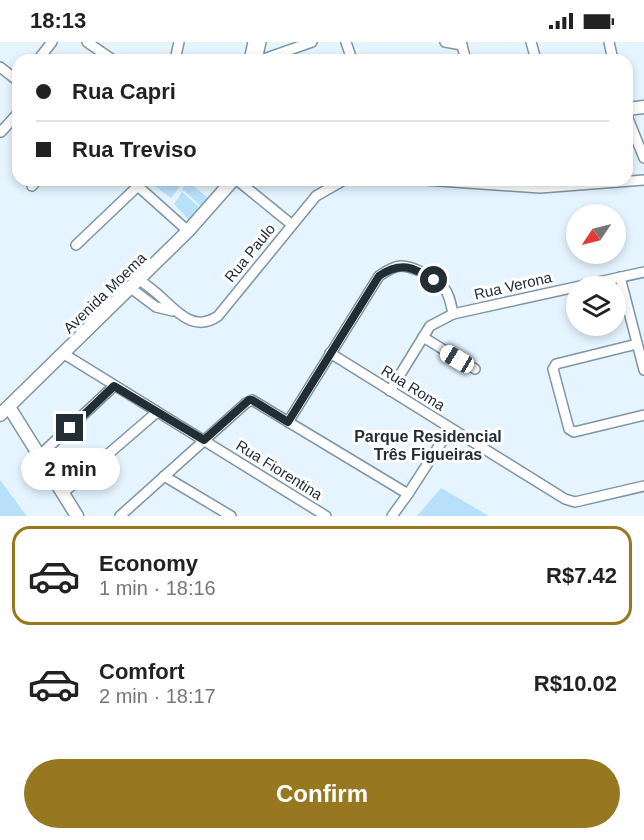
<!DOCTYPE html>
<meta charset="utf-8">
<style>
:root{--surface:#fff;--page:#f2f2f2;--text:#222;--muted:#767676;--line:#e0e0e0;--accent:#977820}
body{margin:0;font-family:Helvetica,sans-serif;background:var(--page);color:var(--text);height:100vh;display:flex;flex-direction:column;font-size:22px;white-space:nowrap}
*{box-sizing:border-box;margin:0}
p{font-size:20px;color:var(--muted)}
.icon{flex:none;width:33px;height:33px;fill:none;stroke:currentColor;stroke-width:2;stroke-linecap:round;stroke-linejoin:round}
.map{position:relative;height:474px;overflow:hidden}
.side{display:flex;flex-direction:column;background:var(--surface);flex:1}
.side>*{flex:none}
.top-card{position:absolute;left:12px;top:12px;width:621px;height:132px;border-radius:18px;box-shadow:0 3px 9px #0003;display:grid;align-content:center;height:132px;padding:0 24px;background:var(--surface)}
.needle{width:39px;rotate:235deg}
.buttons{position:absolute;left:566px;top:162px;display:grid;gap:12px}
.buttons a{display:grid;place-items:center;width:60px;height:60px;border-radius:50%;background:var(--surface);box-shadow:0 3px 9px #0003;font-size:30px}
.end{position:absolute;width:27px;height:27px;margin:-14px;border:8px solid #232d34;background:#fff;box-shadow:0 0 0 3px #fff}
.from{border-radius:50%}
.bubble{position:absolute;height:42px;border-radius:21px;background:var(--surface);box-shadow:0 3px 9px #0003;font-size:20px;font-weight:700;line-height:42px;text-align:center}
.car{position:absolute;width:18px;height:36px;margin:-18px -9px;border-radius:8px;box-shadow:0 0 4px 2px #0007;background:linear-gradient(#fff 24%,#345 0 40%,#fff 0 76%,#345 0 86%,#fff 0)}
.top-card b{display:flex;align-items:center;gap:21px;height:57px;font-size:22px}
.top-card b+b{border-top:2px solid var(--line)}
.top-card i{width:15px;height:15px;background:var(--text)}
ul{padding:10px 0 0;list-style:none}
li{display:flex;align-items:center;gap:18px;height:99px;margin:0 12px 9px;padding:0 12px;border:3px solid transparent;border-radius:18px}
li div{flex:1}
li b{display:block;font-size:22px}
li em{font-style:normal;font-weight:700}
li.active{border-color:var(--accent)}
li>.icon{width:54px;height:54px;stroke-width:1.5}
.button{display:flex;gap:12px;margin-top:auto;padding:12px 24px}
.button a{flex:1;height:69px;border-radius:36px;background:var(--accent);color:#fff;font-size:24px;font-weight:700;line-height:69px;text-align:center}
.status{display:flex;justify-content:space-between;align-items:center;height:42px;padding:0 30px;background:var(--surface);direction:ltr}
.status svg{height:16px;fill:currentColor}
.map>svg:first-child{display:block}
.green{fill:#b8e0fb}
.lines{fill:none;stroke-linecap:round;stroke-linejoin:round}
.minor-casing{stroke:#7d95a5;stroke-width:12}
.major-casing{stroke:#7d95a5;stroke-width:15}
.minor{stroke:#fff;stroke-width:9}
.major{stroke:#fff;stroke-width:12}
.route{stroke:#232d34;stroke-width:8}
.labels{text-anchor:middle;stroke-width:6;stroke-linejoin:round;paint-order:stroke}
.street-label{font-size:15px;fill:#232d34;stroke:#fff}
.neighbourhood-label{font-size:16px;font-weight:bold;fill:#232d34;stroke:#fff}
</style>
<div class="status"><b>18:13</b><svg viewBox="0 0 49 12"><path d="M0 12V9h3v3zM5 12V6h3v6zM10 12V3h3v9zM15 12V0h3v12zM26 1h20v11H26zM47 4h2v5h-2z"/></svg></div>
<div class="map">
<svg width="644" height="474" viewBox="0 0 644 474">
<rect width="100%" height="100%" fill="#e5f4ff"/>
<!-- green -->
<g class="green">
<path d="M 147,138 L 185,138 L 171,156 Z"/>
<path d="M 188,140 L 208,156 L 202,165 L 182,147 Z"/>
<path d="M 182,150 L 199,165 L 189,178 L 174,162 Z"/>
<path d="M 0,438 L 26,473 L 27,474 L 0,474 Z"/>
<path d="M 441,446 L 489,474 L 417,474 Z"/>
</g>
<g class="lines">
<!-- minor casing -->
<g class="minor-casing">
<g id="minor">
<path d="M 87,0 L 113,18"/>
<path d="M 346,0 L 352,18"/>
<path d="M 445,0 L 462,3"/>
<path d="M 461,0 L 466,18"/>
<path d="M 531,0 L 536,18"/>
<path d="M 609,0 L 613,18"/>
<path d="M 38,18 L 52,0"/>
<path d="M 175,18 L 179,0"/>
<path d="M 249,18 L 253,0"/>
<path d="M 257,18 L 261,0"/>
<path d="M 261,18 L 312,0"/>
<path d="M 0,25 L 18,39"/>
<path d="M 627,74 L 644,116"/>
<path d="M 1,90 L 18,71"/>
<path d="M 131,138 L 188,189"/>
<path d="M 237,138 L 291,182"/>
<path d="M 425,138 L 540,146 L 644,138"/>
<path d="M 32,144 L 37,138"/>
<path d="M 76,203 L 138,144"/>
<path d="M 620,235 L 644,328"/>
<path d="M 140,238 C 147,244 155,249 162,256 C 179,272 195,290 218,274 L 316,154 L 344,138"/>
<path d="M 132,247 L 156,265 L 173,269"/>
<path d="M 423,295 L 475,327"/>
<path d="M 637,302 L 556,322 L 553,327 L 569,387 L 574,390 L 644,373"/>
<path d="M 330,311 L 565,457 L 575,460 L 644,444"/>
<path d="M 64,312 L 326,474"/>
<path d="M 390,349 L 430,284 L 453,272 L 644,230"/>
<path d="M 288,380 L 379,234 C 385,230 393,224 401,224 C 414,224 435,236 444,246 C 450,253 451,263 453,272"/>
<path d="M 40,413 L 114,344"/>
<path d="M 164,434 L 231,474"/>
<path d="M 63,451 L 157,370"/>
<path d="M 120,474 L 246,361 L 252,358 L 408,452"/>
<path d="M 392,474 L 408,452 L 450,387"/>
</g>
</g>
<!-- major casing -->
<g class="major-casing">
<g id="major">
<path d="M 627,67 L 644,65"/>
<path d="M 9,365 L 77,474"/>
<path d="M 0,373 L 188,189 L 233,138"/>
</g>
</g>
<!-- minor -->
<use href="#minor" class="minor"/>
<!-- major -->
<use href="#major" class="major"/>
</g>
<g class="lines">
<!-- route -->
<path class="route" d="M 70,386 L 114,344 L 204,398 L 249,358 L 252,358 L 288,380 L 379,234 C 401,219 413,225 434,238"/>
</g>
<g class="labels">
<!-- street labels -->
<g class="street-label">
<text transform="translate(250 211) rotate(-51)" y="5">Rua Paulo</text>
<text transform="translate(513 244) rotate(-13)" y="5">Rua Verona</text>
<text transform="translate(105 251) rotate(-44)" y="5">Avenida Moema</text>
<text transform="translate(413 346) rotate(32)" y="5">Rua Roma</text>
<text transform="translate(279 428) rotate(32)" y="5">Rua Fiorentina</text>
</g>
<!-- neighbourhood labels -->
<g class="neighbourhood-label">
<text x="428" y="400">Parque Residencial<tspan x="428" dy="18">Três Figueiras</tspan></text>
</g>
</g>
</svg>
<div class="buttons">
<a><svg class="needle" viewBox="-14 -14 28 28"><path d="M0-13l5 13h-10z" fill="#e53935"/><path d="M0 13l5-13h-10z" fill="#767676"/></svg></a>
<a><svg class="icon" aria-label="layers" viewBox="0 0 24 24"><path d="M12 4l9 5-9 5-9-5zM3 14l9 5 9-5"/></svg></a>
</div>
<i class="end from" style="left:434px;top:238px"></i>
<i class="end" style="left:70px;top:386px"></i>
<div class="bubble" style="left:21px;top:406px;width:99px">2 min</div>
<i class="car" style="left:457px;top:317px;rotate:301deg"></i>
<div class="top-card">
<b><i class="from"></i>Rua Capri</b>
<b><i></i>Rua Treviso</b>
</div>
</div>
<section class="side">
<ul>
<li class="active"><svg class="icon" aria-label="car" viewBox="0 0 24 24"><path d="M5 17H2v-5l4-1 3-4h7l3 4 3 1v5h-3M9 17h6M6 11h13"/><circle cx="7" cy="17" r="2"/><circle cx="17" cy="17" r="2"/></svg><div><b>Economy</b><p>1 min · 18:16</p></div><em>R$7.42</em></li>
<li><svg class="icon" aria-label="car" viewBox="0 0 24 24"><path d="M5 17H2v-5l4-1 3-4h7l3 4 3 1v5h-3M9 17h6M6 11h13"/><circle cx="7" cy="17" r="2"/><circle cx="17" cy="17" r="2"/></svg><div><b>Comfort</b><p>2 min · 18:17</p></div><em>R$10.02</em></li>
</ul>
<div class="button"><a>Confirm</a></div>
</section>
